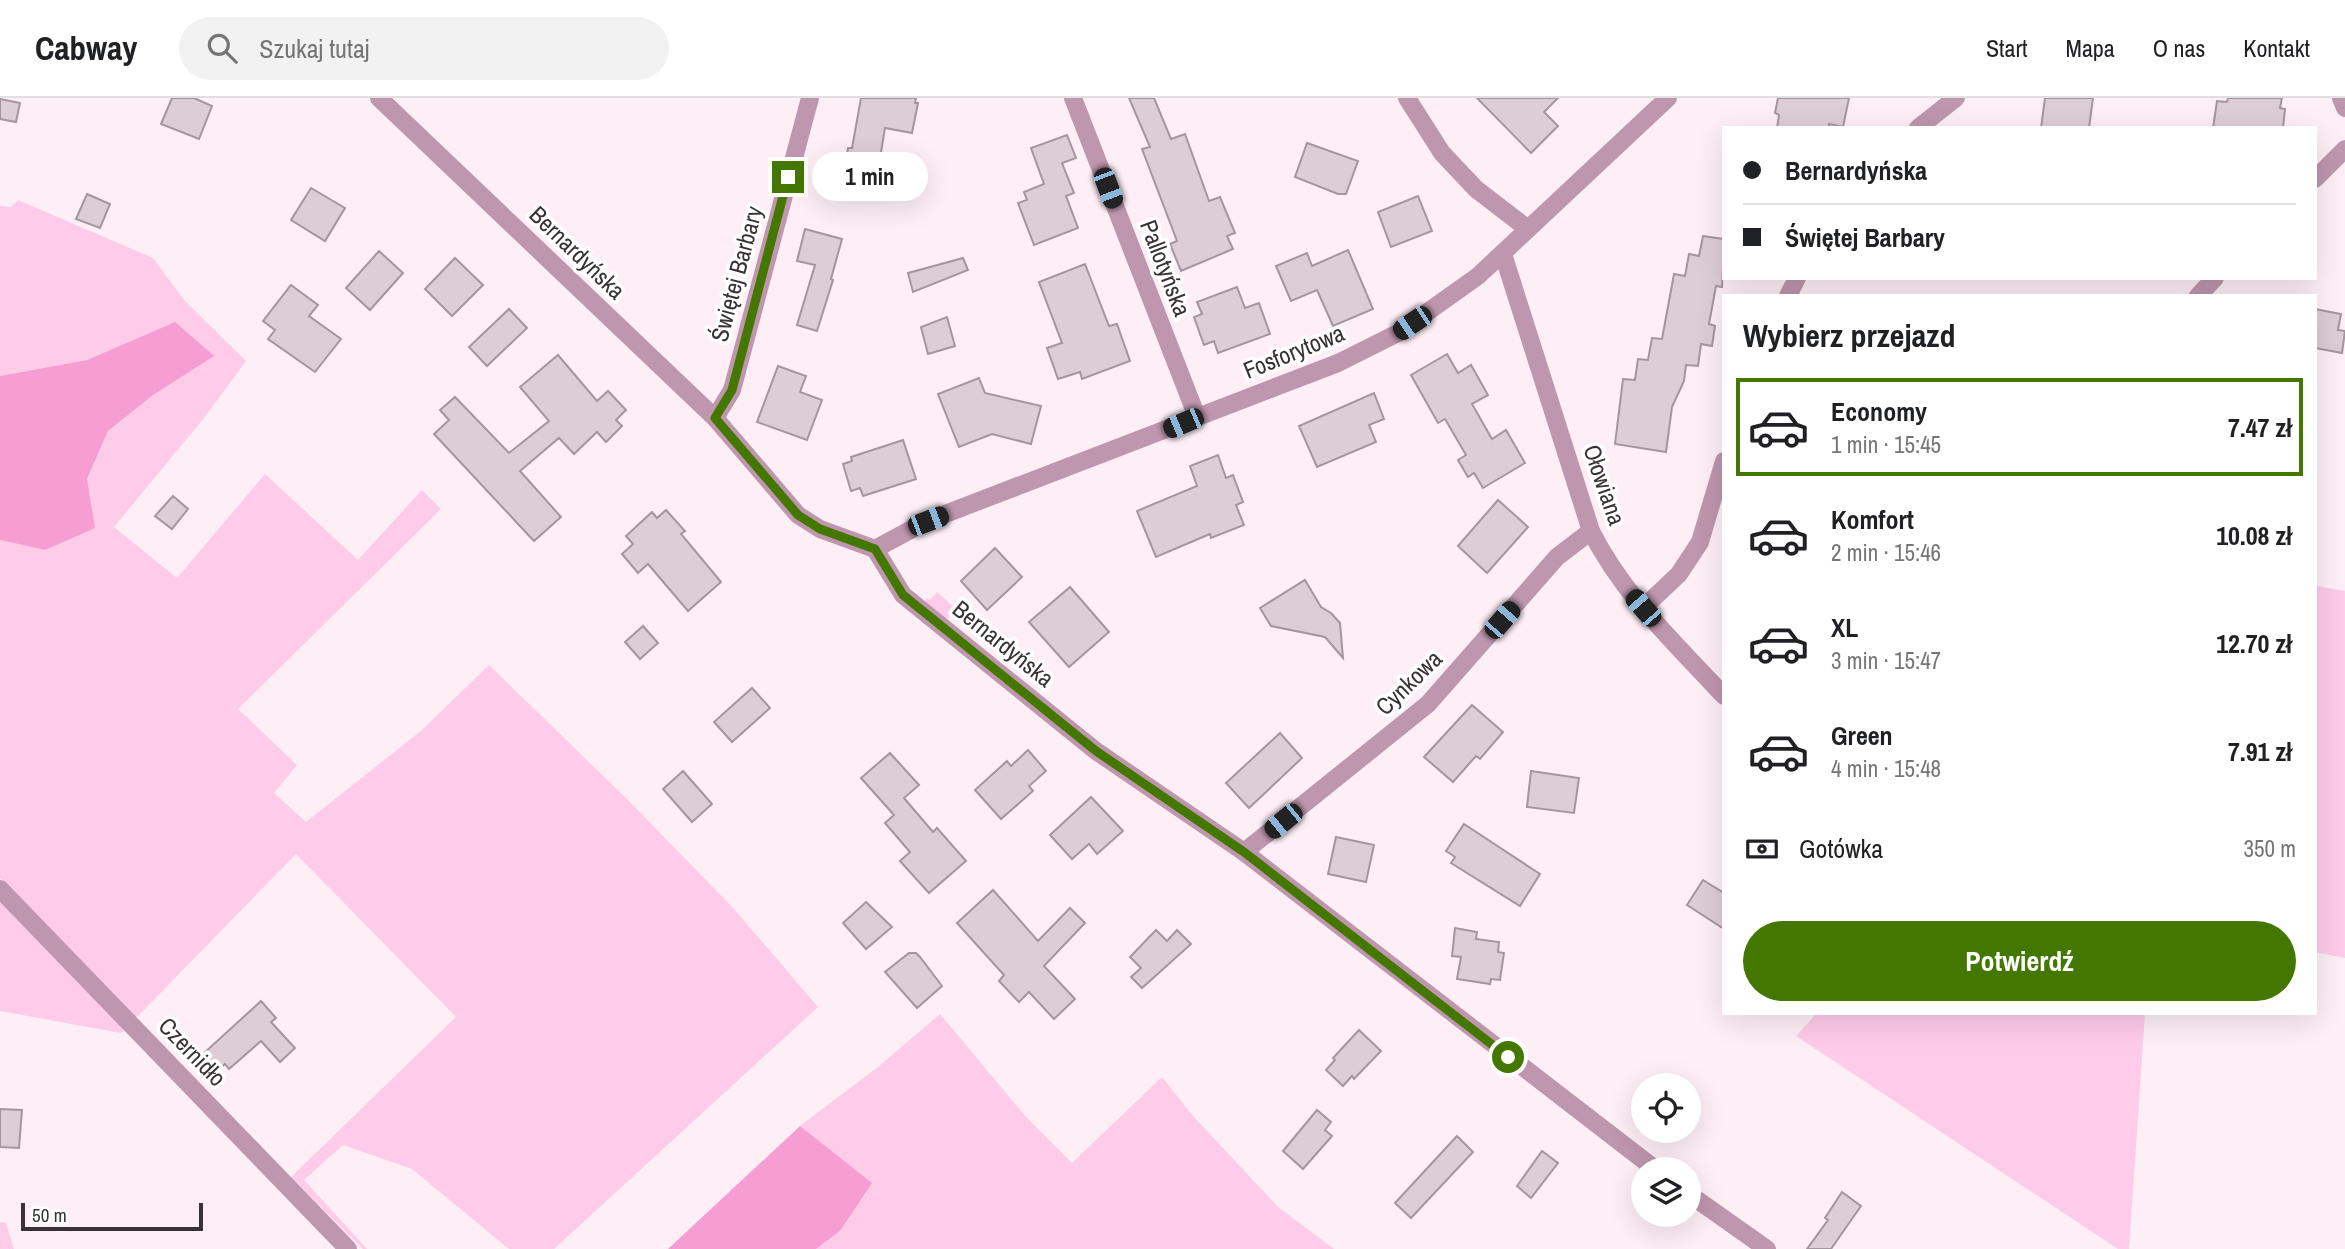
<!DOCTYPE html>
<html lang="pl">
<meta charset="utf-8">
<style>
:root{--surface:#fff;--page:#f2f2f2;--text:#202124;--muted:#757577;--line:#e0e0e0;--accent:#470}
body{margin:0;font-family:"Archivo Narrow",sans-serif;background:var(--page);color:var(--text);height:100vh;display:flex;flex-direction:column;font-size:26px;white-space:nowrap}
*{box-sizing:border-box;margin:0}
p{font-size:23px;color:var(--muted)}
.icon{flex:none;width:38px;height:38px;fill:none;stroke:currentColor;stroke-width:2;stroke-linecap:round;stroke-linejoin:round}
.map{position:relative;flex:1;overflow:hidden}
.details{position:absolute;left:1722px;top:196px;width:595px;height:721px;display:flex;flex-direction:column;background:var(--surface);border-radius:0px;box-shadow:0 7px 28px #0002}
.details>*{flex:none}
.banner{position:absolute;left:1722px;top:28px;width:595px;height:154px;border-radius:0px;box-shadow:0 7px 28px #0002;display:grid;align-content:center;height:154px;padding:0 21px;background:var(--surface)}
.fabs{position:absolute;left:1631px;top:975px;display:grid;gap:14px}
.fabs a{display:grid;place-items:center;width:70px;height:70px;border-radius:50%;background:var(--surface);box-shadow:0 7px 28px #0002;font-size:35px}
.scale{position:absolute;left:21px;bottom:18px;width:182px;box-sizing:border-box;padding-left:7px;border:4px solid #383236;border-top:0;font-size:19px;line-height:24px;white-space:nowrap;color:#383236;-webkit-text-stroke:5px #fff;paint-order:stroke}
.end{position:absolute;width:32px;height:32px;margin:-16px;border:9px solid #470;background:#fff;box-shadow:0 0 0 4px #fff}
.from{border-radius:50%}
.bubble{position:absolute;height:49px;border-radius:24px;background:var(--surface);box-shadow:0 7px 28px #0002;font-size:23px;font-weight:700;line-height:49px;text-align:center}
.car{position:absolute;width:21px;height:42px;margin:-21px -10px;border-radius:9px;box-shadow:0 0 5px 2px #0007;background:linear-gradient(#222 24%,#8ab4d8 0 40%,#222 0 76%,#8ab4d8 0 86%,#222 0)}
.banner b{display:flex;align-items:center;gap:24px;height:66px;font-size:26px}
.banner b+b{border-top:2px solid var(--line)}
.banner i{width:18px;height:18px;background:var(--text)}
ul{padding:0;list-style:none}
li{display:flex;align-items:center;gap:21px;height:98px;margin:0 14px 10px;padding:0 7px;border:4px solid transparent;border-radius:0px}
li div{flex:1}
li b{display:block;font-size:26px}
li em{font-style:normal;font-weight:700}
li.current{border-color:var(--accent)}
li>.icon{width:63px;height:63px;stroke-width:1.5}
h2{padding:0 21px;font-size:32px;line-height:84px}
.pay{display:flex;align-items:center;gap:18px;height:77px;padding:0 21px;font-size:26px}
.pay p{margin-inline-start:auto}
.primary-button{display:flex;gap:14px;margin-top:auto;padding:14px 21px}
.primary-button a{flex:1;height:80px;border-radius:42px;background:var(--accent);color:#fff;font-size:28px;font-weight:700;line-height:80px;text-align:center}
header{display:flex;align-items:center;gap:42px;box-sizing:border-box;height:98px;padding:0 35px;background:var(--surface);border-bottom:2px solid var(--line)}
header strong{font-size:33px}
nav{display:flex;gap:38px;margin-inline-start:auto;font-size:24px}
.search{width:490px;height:63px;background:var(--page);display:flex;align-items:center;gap:18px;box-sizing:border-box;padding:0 24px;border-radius:38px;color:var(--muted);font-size:26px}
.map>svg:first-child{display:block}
.green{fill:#fecbe9}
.forest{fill:#f69dd4}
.building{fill:#ddced6;stroke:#a4969e;stroke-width:2}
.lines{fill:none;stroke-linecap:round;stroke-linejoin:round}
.minor{stroke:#be96ad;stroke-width:18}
.route{stroke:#470;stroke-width:9}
.labels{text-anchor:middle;stroke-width:7;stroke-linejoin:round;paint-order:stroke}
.street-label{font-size:24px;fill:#383236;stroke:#fff}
</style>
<header>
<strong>Cabway</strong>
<div class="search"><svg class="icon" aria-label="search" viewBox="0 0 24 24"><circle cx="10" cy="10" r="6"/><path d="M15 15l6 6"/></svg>Szukaj tutaj</div>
<nav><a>Start</a><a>Mapa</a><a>O nas</a><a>Kontakt</a></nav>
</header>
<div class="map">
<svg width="2345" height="1151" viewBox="0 0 2345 1151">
<rect width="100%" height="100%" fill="#feeff7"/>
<!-- green -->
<g class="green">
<path d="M 18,102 L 153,160 L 184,202 L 246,263 L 204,320 L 114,429 L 177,480 L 265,376 L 358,462 L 422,392 L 441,411 L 238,611 L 297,667 L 274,695 L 306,724 L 422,632 L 489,567 L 628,702 L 735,812 L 818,909 L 554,1151 L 509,1151 L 412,1071 L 343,1047 L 304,1082 L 367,1151 L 363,1151 L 291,1079 L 456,919 L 296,756 L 135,921 L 0,780 L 0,442 L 45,452 L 87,381 L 108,333 L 153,297 L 175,224 L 87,262 L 0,278 L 0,108 L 11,109 Z"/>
<path d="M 2317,488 L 2345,493 L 2345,860 L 2315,854 Z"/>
<path d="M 937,494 L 956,511 L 945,524 L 924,504 L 927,500 L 930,502 Z"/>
<path d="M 0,801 L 126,930 L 121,935 L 0,913 Z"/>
<path d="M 1817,915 L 2145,915 L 2129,1151 L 2118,1151 L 1796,938 Z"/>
<path d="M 940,916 L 1026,1019 L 1072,1065 L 1162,979 L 1194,1019 L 1278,1109 L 1334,1151 L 816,1151 L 840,1133 L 871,1085 L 800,1028 L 878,969 Z"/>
<path d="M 0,1124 L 6,1125 L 14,1151 L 0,1151 Z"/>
</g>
<!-- forest -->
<g class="forest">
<path d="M 175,224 L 214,258 L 153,297 L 108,333 L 87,381 L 95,430 L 45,452 L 0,442 L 0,278 L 87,262 Z"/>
<path d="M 800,1028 L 872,1085 L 840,1133 L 816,1151 L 668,1151 Z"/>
</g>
<!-- building -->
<g class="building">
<path d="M 172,0 L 194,0 L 212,8 L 199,41 L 161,26 Z"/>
<path d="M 861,0 L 916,0 L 915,5 L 918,5 L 912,35 L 885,30 L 874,97 L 829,90 L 834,59 L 846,61 L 848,50 L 852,50 Z"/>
<path d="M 1129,0 L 1154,0 L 1171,41 L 1185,36 L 1209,103 L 1220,99 L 1235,135 L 1227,138 L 1233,151 L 1181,173 L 1170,146 L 1177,143 L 1142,51 L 1150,49 Z"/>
<path d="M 1477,0 L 1558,0 L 1544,14 L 1558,28 L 1531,55 Z"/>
<path d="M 1778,0 L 1849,0 L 1843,29 L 1829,26 L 1829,30 L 1777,30 L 1779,17 L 1775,15 Z"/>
<path d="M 2045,0 L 2093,0 L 2089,30 L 2041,30 Z"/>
<path d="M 2228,0 L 2282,0 L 2280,10 L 2285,11 L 2283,30 L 2213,30 L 2217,3 L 2227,4 Z"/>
<path d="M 0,1 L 20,5 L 16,24 L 0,21 Z"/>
<path d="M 1067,37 L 1076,60 L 1062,65 L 1074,95 L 1066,98 L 1078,130 L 1034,147 L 1018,105 L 1027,102 L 1024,94 L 1044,86 L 1031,50 Z"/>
<path d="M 1307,45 L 1358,63 L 1346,96 L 1338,96 L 1295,79 Z"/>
<path d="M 311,90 L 345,110 L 325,143 L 291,122 Z"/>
<path d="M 87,96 L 110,106 L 100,130 L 76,121 Z"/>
<path d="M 1418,98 L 1432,133 L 1391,149 L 1378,114 Z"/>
<path d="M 805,131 L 842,141 L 831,181 L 833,182 L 817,233 L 797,227 L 815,167 L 797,163 Z"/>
<path d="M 1703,138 L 1724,141 L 1722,189 L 1716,188 L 1709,226 L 1715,228 L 1712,248 L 1701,246 L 1698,268 L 1686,267 L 1684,283 L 1672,309 L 1666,354 L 1615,346 L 1623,281 L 1635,282 L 1638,261 L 1648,262 L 1652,240 L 1662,241 L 1674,176 L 1685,178 L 1689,156 L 1699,158 Z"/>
<path d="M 1348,152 L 1373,211 L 1333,228 L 1317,192 L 1291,203 L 1276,168 L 1307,155 L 1312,168 Z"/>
<path d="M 379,153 L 403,175 L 370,212 L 346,190 Z"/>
<path d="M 455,160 L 483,187 L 452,218 L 425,191 Z"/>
<path d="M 963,160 L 968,172 L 913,194 L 908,175 Z"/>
<path d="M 1085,166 L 1109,228 L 1117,226 L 1130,263 L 1082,281 L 1080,274 L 1058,281 L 1047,250 L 1062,245 L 1039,184 Z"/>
<path d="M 291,187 L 318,207 L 309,218 L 341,241 L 315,274 L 268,241 L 275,232 L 263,223 Z"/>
<path d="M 1237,189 L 1245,210 L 1259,205 L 1270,236 L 1218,255 L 1214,243 L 1204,247 L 1194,219 L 1202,216 L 1197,204 Z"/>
<path d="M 509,211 L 527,230 L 487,268 L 469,249 Z"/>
<path d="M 2315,211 L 2341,216 L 2338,232 L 2345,233 L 2342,255 L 2315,250 Z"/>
<path d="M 947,219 L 955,248 L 928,256 L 921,229 Z"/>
<path d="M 1447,256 L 1458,275 L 1471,267 L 1488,297 L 1472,306 L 1492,341 L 1506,332 L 1525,365 L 1483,390 L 1474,375 L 1468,379 L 1458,362 L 1466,357 L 1445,321 L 1438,325 L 1411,277 Z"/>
<path d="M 558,257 L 597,303 L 608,293 L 626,312 L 616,322 L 622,328 L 606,344 L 597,334 L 574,356 L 559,340 L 520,373 L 561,419 L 534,443 L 434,336 L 449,322 L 440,312 L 455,299 L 509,355 L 549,323 L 520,289 Z"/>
<path d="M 778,268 L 806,278 L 800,294 L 822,302 L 807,342 L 757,324 Z"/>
<path d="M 979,280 L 985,295 L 1041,308 L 1031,346 L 992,336 L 959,349 L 938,296 Z"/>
<path d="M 1374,295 L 1384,321 L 1369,327 L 1376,344 L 1317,369 L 1299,328 Z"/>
<path d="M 903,342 L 916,381 L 863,398 L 860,390 L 851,393 L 843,366 L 852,363 L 851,359 Z"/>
<path d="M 1218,357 L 1226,380 L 1233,377 L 1243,404 L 1236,407 L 1244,427 L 1211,440 L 1210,436 L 1156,459 L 1137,413 L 1197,388 L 1190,368 Z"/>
<path d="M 173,398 L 188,411 L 172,431 L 155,418 Z"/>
<path d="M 1498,402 L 1528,429 L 1487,475 L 1458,448 Z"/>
<path d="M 666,412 L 685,433 L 681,436 L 721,484 L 688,513 L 648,466 L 638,475 L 622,456 L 633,446 L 626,438 L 652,414 L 657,420 Z"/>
<path d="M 995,450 L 1022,479 L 987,512 L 961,483 Z"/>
<path d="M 1305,482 L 1321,509 L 1331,515 L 1340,525 L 1343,560 L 1325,539 L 1271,528 L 1260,510 Z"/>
<path d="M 1070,489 L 1109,534 L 1069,569 L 1029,524 Z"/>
<path d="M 643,528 L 658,545 L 640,561 L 625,544 Z"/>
<path d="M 752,590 L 770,610 L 732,644 L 714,624 Z"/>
<path d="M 1472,607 L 1503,634 L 1480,661 L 1476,658 L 1453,684 L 1424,659 Z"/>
<path d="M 1280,635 L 1302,660 L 1249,710 L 1226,685 Z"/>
<path d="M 1028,652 L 1046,673 L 1029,688 L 1033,693 L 1001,721 L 975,692 L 1007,663 L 1011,668 Z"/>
<path d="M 890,655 L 919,687 L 904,700 L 933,734 L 937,730 L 966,763 L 929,795 L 900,763 L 910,754 L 885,725 L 894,717 L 861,680 Z"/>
<path d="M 683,673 L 712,706 L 692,724 L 663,691 Z"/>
<path d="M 1531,673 L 1579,680 L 1574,715 L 1527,709 Z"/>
<path d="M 1091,699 L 1123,733 L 1097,756 L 1089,746 L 1072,761 L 1050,737 Z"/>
<path d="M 1464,726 L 1540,776 L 1520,808 L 1451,765 L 1455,759 L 1446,753 Z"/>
<path d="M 1336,739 L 1374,747 L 1366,784 L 1328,776 Z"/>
<path d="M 1703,782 L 1724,795 L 1724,831 L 1687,807 Z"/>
<path d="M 993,792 L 1038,843 L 1070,810 L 1085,825 L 1044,868 L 1075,901 L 1054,921 L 1029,894 L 1019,904 L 999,883 L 1004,877 L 957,825 Z"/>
<path d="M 866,804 L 892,829 L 866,851 L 843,825 Z"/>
<path d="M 1455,830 L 1477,834 L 1476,841 L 1499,844 L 1498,854 L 1504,855 L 1500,882 L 1491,881 L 1490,886 L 1457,881 L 1461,859 L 1452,858 Z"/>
<path d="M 1156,832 L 1167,843 L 1177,832 L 1191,846 L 1142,890 L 1131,879 L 1141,870 L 1130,859 Z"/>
<path d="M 909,855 L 916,855 L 920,859 L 942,888 L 917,910 L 885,874 Z"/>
<path d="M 261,903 L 276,920 L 271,924 L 295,950 L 280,964 L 261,943 L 229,971 L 225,966 L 218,972 L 203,956 Z"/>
<path d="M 1359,932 L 1381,953 L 1354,981 L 1352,978 L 1343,988 L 1326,972 L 1335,962 L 1333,960 Z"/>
<path d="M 0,1011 L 22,1012 L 19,1050 L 0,1049 Z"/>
<path d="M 1317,1012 L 1331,1024 L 1325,1032 L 1332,1038 L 1303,1071 L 1283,1053 Z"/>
<path d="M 1457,1038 L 1473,1054 L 1411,1120 L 1395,1105 Z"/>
<path d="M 1542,1053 L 1558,1065 L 1531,1100 L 1517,1088 Z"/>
<path d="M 1842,1094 L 1861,1108 L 1831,1151 L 1807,1151 L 1828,1122 L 1825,1120 Z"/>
</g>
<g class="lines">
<!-- minor -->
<g class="minor">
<path d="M 379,0 L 715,320 L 798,417 L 820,431 L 875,451 L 903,497 L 1096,653 L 1244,754 L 1655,1071"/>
<path d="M 1073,0 L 1197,319"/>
<path d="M 1407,0 L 1442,55 L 1476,91 L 1528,131"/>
<path d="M 2341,0 L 2345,10"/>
<path d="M 1918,30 L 1956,0"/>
<path d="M 2315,81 L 2345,51"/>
<path d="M 1503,156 L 1591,433 C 1623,497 1676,546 1724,598"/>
<path d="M 1788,198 L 1797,180"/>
<path d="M 2198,198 L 2215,180"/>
<path d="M 715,320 L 732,292 L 810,0"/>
<path d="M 875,451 L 927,423 L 1338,265 L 1398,235 L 1478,178 L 1668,0"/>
<path d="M 1643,510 L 1679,476 L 1700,444 L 1724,363"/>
<path d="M 1244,754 L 1428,606 L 1557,459 L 1591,433"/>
<path d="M 0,791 L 348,1151"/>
<path d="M 1689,1096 L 1767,1151"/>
</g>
</g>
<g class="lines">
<!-- route -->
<path class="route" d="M 788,79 L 732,292 L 715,320 L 798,417 L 820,431 L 875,451 L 903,497 L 1096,653 L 1244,754 L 1508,959"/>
</g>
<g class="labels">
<!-- street labels -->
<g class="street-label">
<text transform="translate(577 155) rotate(44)" y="8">Bernardyńska</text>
<text transform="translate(1165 170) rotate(69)" y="8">Pallotyńska</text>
<text transform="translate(737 176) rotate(-75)" y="8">Świętej Barbary</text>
<text transform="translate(1294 254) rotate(-22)" y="8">Fosforytowa</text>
<text transform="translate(1604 387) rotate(71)" y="8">Ołowiana</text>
<text transform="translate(1003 546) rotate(39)" y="8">Bernardyńska</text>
<text transform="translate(1409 585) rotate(-44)" y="8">Cynkowa</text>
<text transform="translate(192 954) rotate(46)" y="8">Czernidło</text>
</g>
</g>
</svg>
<div class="fabs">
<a><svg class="icon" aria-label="locate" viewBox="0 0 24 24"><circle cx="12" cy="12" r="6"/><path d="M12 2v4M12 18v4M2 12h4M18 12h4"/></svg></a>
<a><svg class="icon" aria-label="layers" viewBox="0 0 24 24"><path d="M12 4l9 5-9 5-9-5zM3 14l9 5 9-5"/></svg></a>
</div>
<div class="scale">50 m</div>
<i class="end from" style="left:1508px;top:959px"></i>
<i class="end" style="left:788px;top:79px"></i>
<div class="bubble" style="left:812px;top:54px;width:116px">1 min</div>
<i class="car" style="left:1108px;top:90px;rotate:159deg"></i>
<i class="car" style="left:1412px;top:225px;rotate:236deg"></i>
<i class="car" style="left:1183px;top:325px;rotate:247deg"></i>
<i class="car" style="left:928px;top:423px;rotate:69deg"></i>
<i class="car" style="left:1643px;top:510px;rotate:319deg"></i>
<i class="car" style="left:1502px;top:522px;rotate:41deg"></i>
<i class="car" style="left:1283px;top:723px;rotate:231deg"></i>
<div class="banner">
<b><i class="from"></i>Bernardyńska</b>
<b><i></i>Świętej Barbary</b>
</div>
<section class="details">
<h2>Wybierz przejazd</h2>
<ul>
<li class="current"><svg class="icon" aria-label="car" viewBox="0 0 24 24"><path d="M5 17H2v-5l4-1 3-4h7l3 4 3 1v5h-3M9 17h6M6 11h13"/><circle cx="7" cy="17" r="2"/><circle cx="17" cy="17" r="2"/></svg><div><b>Economy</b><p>1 min · 15:45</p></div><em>7.47 zł</em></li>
<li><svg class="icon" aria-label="car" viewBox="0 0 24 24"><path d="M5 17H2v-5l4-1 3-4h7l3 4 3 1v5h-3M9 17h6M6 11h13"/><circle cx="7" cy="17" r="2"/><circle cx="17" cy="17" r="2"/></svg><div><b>Komfort</b><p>2 min · 15:46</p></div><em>10.08 zł</em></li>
<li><svg class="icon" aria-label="car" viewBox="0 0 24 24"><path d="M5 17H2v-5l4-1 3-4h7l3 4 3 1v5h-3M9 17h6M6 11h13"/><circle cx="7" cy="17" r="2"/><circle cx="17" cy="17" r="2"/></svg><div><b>XL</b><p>3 min · 15:47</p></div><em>12.70 zł</em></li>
<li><svg class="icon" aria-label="car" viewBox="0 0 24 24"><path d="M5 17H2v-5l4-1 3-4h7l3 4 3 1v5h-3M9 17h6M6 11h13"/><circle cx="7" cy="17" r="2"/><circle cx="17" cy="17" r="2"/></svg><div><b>Green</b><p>4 min · 15:48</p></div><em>7.91 zł</em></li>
</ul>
<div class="pay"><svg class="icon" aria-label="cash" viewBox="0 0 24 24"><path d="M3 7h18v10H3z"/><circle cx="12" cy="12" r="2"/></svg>Gotówka<p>350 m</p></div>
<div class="primary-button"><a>Potwierdź</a></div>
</section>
</div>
